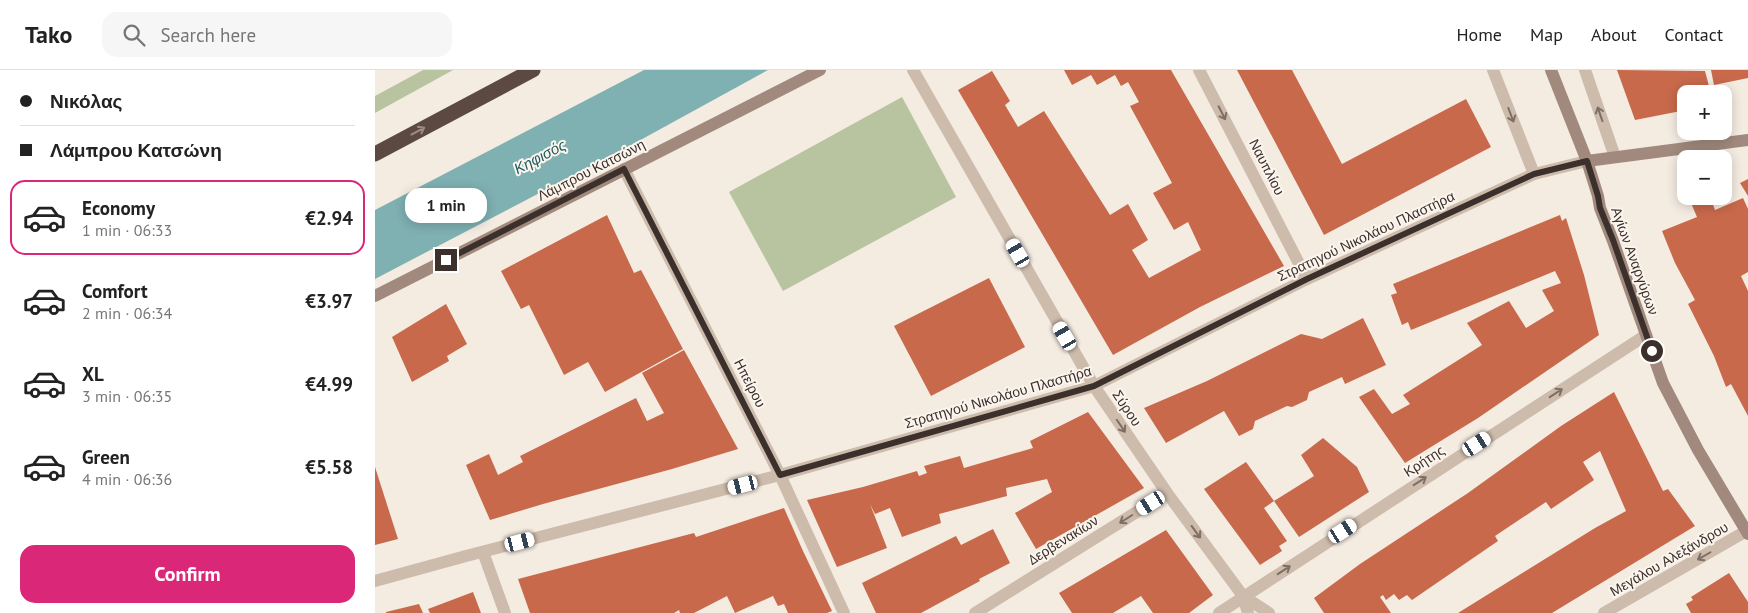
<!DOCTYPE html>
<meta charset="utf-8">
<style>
:root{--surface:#fff;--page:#f6f6f6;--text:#222;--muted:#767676;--line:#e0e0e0;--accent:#db2777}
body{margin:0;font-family:"PT Sans",sans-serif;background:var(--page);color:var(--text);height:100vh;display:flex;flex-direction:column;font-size:19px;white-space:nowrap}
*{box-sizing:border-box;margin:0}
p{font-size:16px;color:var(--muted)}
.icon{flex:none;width:28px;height:28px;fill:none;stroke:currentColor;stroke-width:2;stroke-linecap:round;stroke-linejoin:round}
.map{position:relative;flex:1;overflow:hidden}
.panel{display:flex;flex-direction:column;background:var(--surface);width:375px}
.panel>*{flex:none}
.top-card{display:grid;align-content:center;height:110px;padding:0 20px;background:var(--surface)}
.fabs{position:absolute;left:1302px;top:15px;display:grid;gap:10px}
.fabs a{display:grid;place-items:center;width:55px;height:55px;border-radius:10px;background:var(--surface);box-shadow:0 2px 12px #0003;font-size:25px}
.end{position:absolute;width:22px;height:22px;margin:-11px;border:6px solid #3b302b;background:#fff;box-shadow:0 0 0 2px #fff}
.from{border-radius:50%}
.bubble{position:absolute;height:35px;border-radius:15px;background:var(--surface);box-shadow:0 2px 12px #0003;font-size:16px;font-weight:700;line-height:35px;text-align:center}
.car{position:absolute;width:15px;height:30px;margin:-15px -8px;border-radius:6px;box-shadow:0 0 4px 1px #0007;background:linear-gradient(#fff 24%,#345 0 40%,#fff 0 76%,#345 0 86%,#fff 0)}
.top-card b{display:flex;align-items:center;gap:18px;height:48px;font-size:19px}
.top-card b+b{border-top:1px solid var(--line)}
.top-card i{width:12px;height:12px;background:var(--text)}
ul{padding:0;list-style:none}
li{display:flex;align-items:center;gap:15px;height:75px;margin:0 10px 8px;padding:0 10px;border:2px solid transparent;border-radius:15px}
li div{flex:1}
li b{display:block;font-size:19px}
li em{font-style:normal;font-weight:700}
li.on{border-color:var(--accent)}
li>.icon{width:45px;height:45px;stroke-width:1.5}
.button{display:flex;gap:10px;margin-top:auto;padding:10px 20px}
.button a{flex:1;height:58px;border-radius:15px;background:var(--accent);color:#fff;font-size:20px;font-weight:700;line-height:58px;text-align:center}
header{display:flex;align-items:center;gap:30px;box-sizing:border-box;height:70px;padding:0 25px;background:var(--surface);border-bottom:1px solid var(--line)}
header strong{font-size:24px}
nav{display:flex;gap:28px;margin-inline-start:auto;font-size:18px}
.search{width:350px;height:45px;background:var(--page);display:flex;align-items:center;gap:12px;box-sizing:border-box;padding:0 18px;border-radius:15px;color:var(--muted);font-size:19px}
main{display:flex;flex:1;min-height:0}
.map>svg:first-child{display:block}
.green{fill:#b8c4a0}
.water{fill:#7fb0b2}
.building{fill:#c8694b}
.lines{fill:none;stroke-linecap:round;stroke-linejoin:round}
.street{stroke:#cdbbac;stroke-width:12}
.secondary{stroke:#a18a7d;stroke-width:12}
.highway{stroke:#5c4a42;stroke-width:15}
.oneway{stroke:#7d6f65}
.oneway2{stroke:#9c8e87}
.route{stroke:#3b302b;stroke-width:6}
.labels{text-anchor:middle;stroke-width:4;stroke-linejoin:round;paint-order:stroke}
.street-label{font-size:14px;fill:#3b302b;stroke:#fbf5ee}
.water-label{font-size:15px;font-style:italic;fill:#1f5a5e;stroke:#fbf5ee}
</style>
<header>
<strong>Tako</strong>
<div class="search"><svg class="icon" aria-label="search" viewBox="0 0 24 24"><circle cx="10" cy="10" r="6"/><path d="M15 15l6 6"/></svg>Search here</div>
<nav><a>Home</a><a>Map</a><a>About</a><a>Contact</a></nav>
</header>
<main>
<section class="panel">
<div class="top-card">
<b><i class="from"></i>Νικόλας</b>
<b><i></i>Λάμπρου Κατσώνη</b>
</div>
<ul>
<li class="on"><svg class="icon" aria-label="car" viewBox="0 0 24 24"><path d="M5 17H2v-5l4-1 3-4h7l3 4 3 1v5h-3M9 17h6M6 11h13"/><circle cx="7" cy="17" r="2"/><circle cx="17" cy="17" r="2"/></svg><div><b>Economy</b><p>1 min · 06:33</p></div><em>€2.94</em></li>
<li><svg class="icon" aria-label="car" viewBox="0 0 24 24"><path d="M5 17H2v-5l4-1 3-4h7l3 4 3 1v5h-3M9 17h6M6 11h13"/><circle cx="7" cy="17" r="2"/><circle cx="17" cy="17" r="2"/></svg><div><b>Comfort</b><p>2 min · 06:34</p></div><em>€3.97</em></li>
<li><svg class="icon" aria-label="car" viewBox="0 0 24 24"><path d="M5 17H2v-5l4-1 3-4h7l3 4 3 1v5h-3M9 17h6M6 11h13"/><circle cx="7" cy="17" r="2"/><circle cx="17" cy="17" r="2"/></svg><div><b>XL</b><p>3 min · 06:35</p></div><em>€4.99</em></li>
<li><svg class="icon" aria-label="car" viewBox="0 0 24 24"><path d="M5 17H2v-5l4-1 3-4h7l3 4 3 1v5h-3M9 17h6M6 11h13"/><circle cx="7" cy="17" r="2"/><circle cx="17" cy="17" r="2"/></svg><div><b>Green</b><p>4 min · 06:36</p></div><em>€5.58</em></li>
</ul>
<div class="button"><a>Confirm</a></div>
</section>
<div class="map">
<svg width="1373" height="543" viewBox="0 0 1373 543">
<rect width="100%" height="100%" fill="#f4ebe1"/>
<!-- green -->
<g class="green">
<path d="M 48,0 L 78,0 L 0,43 L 0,26 Z"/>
<path d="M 527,27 L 581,127 L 408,221 L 354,122 Z"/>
</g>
<!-- water -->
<path class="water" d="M 269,0 L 393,0 L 260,73 L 0,209 L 0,140 Z"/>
<!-- building -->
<g class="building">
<path d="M 689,0 L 796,0 L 909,196 L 825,237 L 738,285 L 583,20 L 617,1 L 635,31 L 630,35 L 643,57 L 669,41 L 735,145 L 753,134 L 773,170 L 757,180 L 774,208 L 826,180 L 813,152 L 799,160 L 778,123 L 797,113 L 755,36 L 764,32 L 753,12 L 746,16 L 740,5 L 722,15 L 716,5 L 697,15 Z"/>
<path d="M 862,0 L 917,0 L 967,94 L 1091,29 L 1116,77 L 949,165 Z"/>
<path d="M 1242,0 L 1330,1 L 1336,24 L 1311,24 L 1311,40 L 1260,50 Z"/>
<path d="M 1336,0 L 1373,0 L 1373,8 L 1339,15 Z"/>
<path d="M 1311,100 L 1311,121 L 1303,101 Z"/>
<path d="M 1373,109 L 1373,126 L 1365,113 Z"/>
<path d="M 1313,126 L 1335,126 L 1340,140 L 1368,128 L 1373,139 L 1373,202 L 1366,206 L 1373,221 L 1373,346 L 1356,314 L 1351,317 L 1339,286 L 1313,234 L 1320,230 L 1300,193 L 1287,161 L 1322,147 Z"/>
<path d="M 232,145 L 259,203 L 266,200 L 308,279 L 230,322 L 213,292 L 189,305 L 154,235 L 146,239 L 126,201 Z"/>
<path d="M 1185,145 L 1187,151 L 1191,148 L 1209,205 L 1224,265 L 1103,348 L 1030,393 L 984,327 L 999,319 L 1017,344 L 1035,334 L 1028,325 L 1107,275 L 1092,253 L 1134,231 L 1151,258 L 1179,241 L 1167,220 L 1186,213 L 1180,201 L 1036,260 L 1033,252 L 1027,255 L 1016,225 L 1022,223 L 1018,214 Z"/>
<path d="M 614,208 L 650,277 L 556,326 L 519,256 Z"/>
<path d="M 71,234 L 92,274 L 72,286 L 74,291 L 37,312 L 17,267 Z"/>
<path d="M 988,248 L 1011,295 L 970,314 L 967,307 L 934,322 L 932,330 L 917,337 L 912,336 L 880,351 L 878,359 L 864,366 L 849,341 L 791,373 L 769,338 L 832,311 L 926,264 L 947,269 Z"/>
<path d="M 309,280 L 363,379 L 297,399 L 168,434 L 115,450 L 91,395 L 114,384 L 123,405 L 148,392 L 145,386 L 261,328 L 272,351 L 289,343 L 267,303 Z"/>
<path d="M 1239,322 L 1288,421 L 1293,419 L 1320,456 L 1177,543 L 1083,543 L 1220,458 L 1251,441 L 1225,381 L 1208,392 L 1219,410 L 1176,439 L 1171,432 L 1120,466 L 1123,471 L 1037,530 L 1032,525 L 1024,530 L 1019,524 L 1011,530 L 1008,525 L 1005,527 L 1016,543 L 949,543 L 939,528 L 985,494 L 1093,423 L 1186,356 Z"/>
<path d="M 713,342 L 769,418 L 661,479 L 640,443 L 677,422 L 672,409 L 631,418 L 632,426 L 564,444 L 566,453 L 527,467 L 515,438 L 500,444 L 495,434 L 512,478 L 462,497 L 432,430 L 488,417 L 542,401 L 544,406 L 552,403 L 549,396 L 585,386 L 589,398 L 658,378 L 655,371 Z"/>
<path d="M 948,368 L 982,397 L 994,422 L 924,467 L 899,431 L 889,438 L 912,471 L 904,476 L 907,481 L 885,495 L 829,419 L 871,392 L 899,431 L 939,406 L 926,385 Z"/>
<path d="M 0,397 L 23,469 L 0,475 Z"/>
<path d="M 409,438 L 428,481 L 457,541 L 452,543 L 413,543 L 409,534 L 403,536 L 398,526 L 360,543 L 352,526 L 319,543 L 305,543 L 304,540 L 299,543 L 155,543 L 143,509 L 319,463 L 321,467 Z"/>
<path d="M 618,459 L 635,493 L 604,509 L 605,511 L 546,543 L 501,543 L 487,513 L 581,466 L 586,475 Z"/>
<path d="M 791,460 L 838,525 L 814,543 L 778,543 L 766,526 L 738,543 L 697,543 L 684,523 Z"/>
<path d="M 1354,503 L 1373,532 L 1373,543 L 1316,543 L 1311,534 L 1318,530 L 1316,527 Z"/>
<path d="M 98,522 L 106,543 L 55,543 L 53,539 Z"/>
<path d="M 44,534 L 48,543 L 11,543 L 11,542 Z"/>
</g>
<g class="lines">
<!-- street -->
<g class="street">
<path d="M 538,0 L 719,316 L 792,423 L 868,526 L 873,543"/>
<path d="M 824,0 L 932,209"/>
<path d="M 1118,0 L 1159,104"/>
<path d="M 1210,0 L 1240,87"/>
<path d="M 249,99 L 405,405 L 469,543"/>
<path d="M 108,482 L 130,543"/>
<path d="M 0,511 L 91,486 L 405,405 L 719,316 L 932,209 L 1159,104 L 1212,91"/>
<path d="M 868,526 L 894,543"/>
<path d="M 600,543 L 792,423"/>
<path d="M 844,543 L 1271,265"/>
<path d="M 1229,543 L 1373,460"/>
</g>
<!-- secondary -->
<g class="secondary">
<path d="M 1176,0 L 1212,91 L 1223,126 L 1225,138 L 1238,171 L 1288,313 L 1323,380 L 1373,464"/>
<path d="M 1212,91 L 1373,70"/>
<path d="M 0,226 L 445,0"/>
</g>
<!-- highway -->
<path class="highway" d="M 0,84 L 158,0"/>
</g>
<!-- one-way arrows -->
<defs><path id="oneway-shaft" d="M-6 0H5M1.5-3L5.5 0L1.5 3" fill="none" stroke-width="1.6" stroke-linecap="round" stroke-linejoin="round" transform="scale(1.25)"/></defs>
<g class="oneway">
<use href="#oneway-shaft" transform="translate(847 43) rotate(63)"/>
<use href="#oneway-shaft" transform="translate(1225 44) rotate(-109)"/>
<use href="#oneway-shaft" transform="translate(1136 45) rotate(69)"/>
<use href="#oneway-shaft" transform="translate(1181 323) rotate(-33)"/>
<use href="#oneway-shaft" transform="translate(746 356) rotate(56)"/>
<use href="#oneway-shaft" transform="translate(1045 411) rotate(-33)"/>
<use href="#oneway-shaft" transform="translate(751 449) rotate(148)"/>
<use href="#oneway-shaft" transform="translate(821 462) rotate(54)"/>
<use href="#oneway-shaft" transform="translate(1329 486) rotate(150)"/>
<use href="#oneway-shaft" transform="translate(909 500) rotate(-33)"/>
</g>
<use class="oneway2" href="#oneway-shaft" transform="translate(43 61) rotate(-28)"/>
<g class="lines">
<!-- route -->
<path class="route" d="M 71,190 L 249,99 L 405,405 L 719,316 L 932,209 L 1159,104 L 1212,91 L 1223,126 L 1225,138 L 1238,170 L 1277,281"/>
</g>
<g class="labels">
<!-- street labels -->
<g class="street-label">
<text transform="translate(892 97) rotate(63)" y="5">Ναυπλίου</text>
<text transform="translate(216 100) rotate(-27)" y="5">Λάμπρου Κατσώνη</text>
<text transform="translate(991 166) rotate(-25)" y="5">Στρατηγού Νικολάου Πλαστήρα</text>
<text transform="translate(1260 191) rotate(70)" y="5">Αγίων Αναργύρων</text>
<text transform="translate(375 313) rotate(63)" y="5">Ηπείρου</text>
<text transform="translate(623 327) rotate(-16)" y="5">Στρατηγού Νικολάου Πλαστήρα</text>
<text transform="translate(752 338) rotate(56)" y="5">Σύρου</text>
<text transform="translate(1049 391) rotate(-33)" y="5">Κρήτης</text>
<text transform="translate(688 470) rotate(-32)" y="5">Δερβενακίων</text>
<text transform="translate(1294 489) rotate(-30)" y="5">Μεγάλου Αλεξάνδρου</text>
</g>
<!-- water labels -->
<g class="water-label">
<text transform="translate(165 87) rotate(-28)" y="5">Κηφισός</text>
</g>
</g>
</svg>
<div class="fabs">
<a>+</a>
<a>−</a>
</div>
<i class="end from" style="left:1277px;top:281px"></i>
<i class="end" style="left:71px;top:190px"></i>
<div class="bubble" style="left:30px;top:118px;width:82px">1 min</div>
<i class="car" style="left:643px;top:183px;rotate:330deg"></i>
<i class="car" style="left:690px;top:266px;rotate:330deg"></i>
<i class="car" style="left:1102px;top:374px;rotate:57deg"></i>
<i class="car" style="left:368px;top:415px;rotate:256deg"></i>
<i class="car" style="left:776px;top:433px;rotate:238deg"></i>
<i class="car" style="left:968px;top:461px;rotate:57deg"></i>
<i class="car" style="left:145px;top:472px;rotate:76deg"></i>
</div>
</main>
